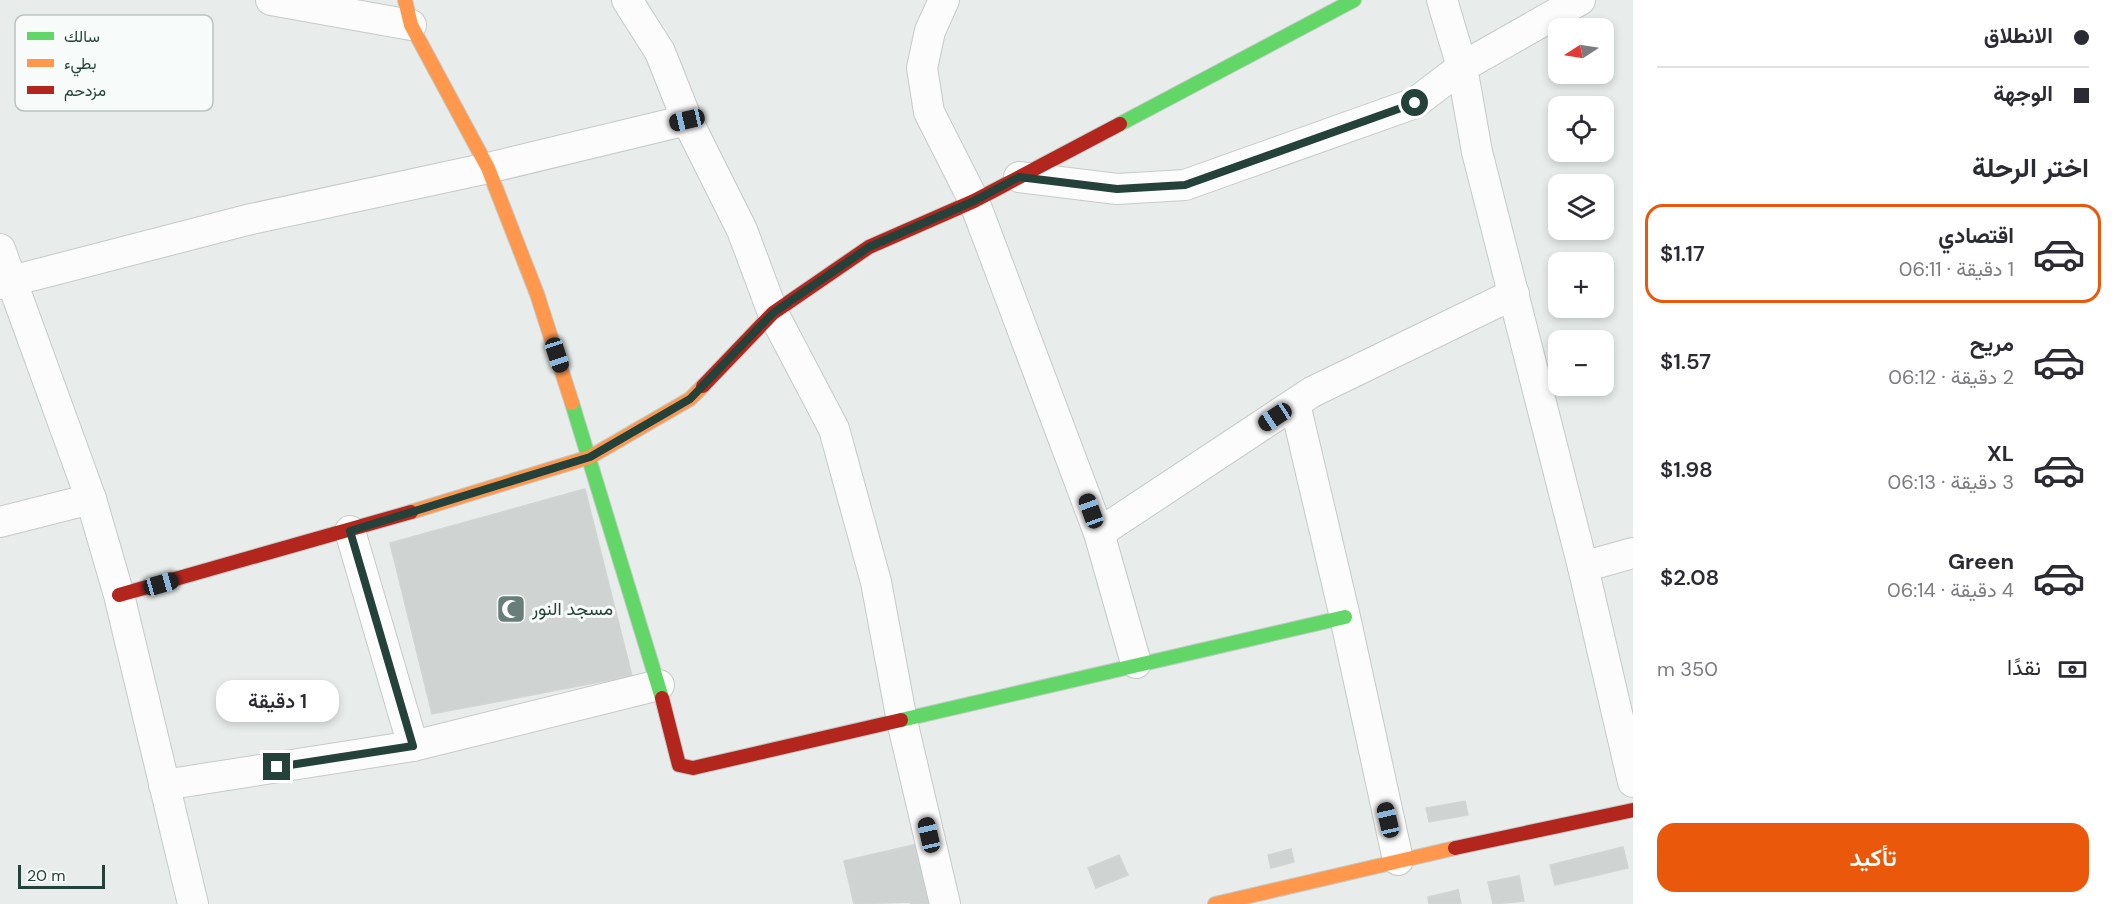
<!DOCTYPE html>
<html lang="ar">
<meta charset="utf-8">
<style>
:root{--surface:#fff;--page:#f7f7f7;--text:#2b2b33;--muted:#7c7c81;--line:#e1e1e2;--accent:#ea580c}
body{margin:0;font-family:"DM Sans",Vazirmatn,sans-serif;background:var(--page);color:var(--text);direction:rtl;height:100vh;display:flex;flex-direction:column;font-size:22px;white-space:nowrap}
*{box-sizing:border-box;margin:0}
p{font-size:20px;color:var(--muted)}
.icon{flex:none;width:33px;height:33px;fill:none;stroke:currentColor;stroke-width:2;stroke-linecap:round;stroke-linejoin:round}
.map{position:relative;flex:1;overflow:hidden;direction:ltr}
.sheet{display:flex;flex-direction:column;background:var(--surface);width:480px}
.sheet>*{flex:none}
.guide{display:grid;align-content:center;height:132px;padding:0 24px;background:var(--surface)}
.needle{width:39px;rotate:258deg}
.controls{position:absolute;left:1548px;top:18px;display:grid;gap:12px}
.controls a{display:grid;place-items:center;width:66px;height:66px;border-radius:12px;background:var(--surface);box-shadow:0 3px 9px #0003;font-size:30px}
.scale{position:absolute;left:18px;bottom:15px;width:87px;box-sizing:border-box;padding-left:6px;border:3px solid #24423a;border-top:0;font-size:16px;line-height:21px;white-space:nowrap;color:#24423a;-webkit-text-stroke:4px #f7fbf9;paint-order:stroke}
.end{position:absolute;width:27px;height:27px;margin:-14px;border:8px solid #24423a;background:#fff;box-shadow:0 0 0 3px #fff}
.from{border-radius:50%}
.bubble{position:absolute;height:42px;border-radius:18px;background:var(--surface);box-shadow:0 3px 9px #0003;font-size:20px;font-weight:600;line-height:42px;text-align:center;direction:rtl}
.car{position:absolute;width:18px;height:36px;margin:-18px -9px;border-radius:8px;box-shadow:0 0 4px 2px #0007;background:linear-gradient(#222 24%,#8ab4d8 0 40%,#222 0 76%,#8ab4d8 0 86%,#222 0)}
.guide b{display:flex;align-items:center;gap:21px;height:57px;font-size:22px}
.guide b+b{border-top:2px solid var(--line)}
.guide i{width:15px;height:15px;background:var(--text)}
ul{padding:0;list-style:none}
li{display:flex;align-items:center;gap:18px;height:99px;margin:0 12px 9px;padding:0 12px;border:3px solid transparent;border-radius:18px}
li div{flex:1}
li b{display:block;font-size:22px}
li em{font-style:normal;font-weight:600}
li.selected{border-color:var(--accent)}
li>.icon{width:54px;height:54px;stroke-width:1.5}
h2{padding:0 24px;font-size:27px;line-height:72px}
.pay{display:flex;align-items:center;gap:15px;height:66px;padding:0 24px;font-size:22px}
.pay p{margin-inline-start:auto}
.action{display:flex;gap:12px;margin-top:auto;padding:12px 24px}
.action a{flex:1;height:69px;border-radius:18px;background:var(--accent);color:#fff;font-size:24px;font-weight:600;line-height:69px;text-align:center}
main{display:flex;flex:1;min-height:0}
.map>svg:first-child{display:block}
.building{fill:#cfd4d2;stroke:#d1d6d4;stroke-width:1.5}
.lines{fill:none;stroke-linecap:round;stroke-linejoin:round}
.street-casing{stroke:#c5cac8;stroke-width:32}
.fast-casing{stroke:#c3cbc8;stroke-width:16}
.slow-casing{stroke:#c3cbc8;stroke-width:16}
.jam-casing{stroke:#c3cbc8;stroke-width:16}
.street{stroke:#fcfcfc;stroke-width:30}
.fast{stroke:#63d668;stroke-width:14}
.slow{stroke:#ff974d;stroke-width:14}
.jam{stroke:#b3261e;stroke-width:14}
.route{stroke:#24423a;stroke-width:8}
.labels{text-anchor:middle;stroke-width:6;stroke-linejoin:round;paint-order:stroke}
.poi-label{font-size:18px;fill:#24423a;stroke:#f7fbf9;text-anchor:start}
.key{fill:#f7fbf9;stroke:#b8c4c0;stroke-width:1.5}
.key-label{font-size:16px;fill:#24423a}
</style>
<main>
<section class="sheet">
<div class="guide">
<b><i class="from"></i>الانطلاق</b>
<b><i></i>الوجهة</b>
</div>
<h2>اختر الرحلة</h2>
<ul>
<li class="selected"><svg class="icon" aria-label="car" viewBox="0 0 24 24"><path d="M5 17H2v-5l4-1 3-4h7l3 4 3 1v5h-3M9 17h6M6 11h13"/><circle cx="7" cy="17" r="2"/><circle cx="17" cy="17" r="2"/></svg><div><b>اقتصادي</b><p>1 دقيقة · 06:11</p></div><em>$1.17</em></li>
<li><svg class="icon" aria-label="car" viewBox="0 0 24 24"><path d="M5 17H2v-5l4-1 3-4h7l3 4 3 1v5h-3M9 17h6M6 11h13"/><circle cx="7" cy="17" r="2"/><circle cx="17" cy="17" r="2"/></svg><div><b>مريح</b><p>2 دقيقة · 06:12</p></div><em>$1.57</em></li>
<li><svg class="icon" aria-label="car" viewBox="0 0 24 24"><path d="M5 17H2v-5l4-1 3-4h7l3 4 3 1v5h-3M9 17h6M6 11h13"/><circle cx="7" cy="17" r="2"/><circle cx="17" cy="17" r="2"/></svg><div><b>XL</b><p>3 دقيقة · 06:13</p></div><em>$1.98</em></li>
<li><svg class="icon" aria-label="car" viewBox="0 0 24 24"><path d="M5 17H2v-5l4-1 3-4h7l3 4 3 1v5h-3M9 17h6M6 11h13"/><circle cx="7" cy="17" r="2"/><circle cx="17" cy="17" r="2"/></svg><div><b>Green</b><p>4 دقيقة · 06:14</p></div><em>$2.08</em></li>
</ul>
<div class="pay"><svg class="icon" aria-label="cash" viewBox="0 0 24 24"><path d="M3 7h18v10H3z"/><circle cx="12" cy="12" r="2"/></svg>نقدًا<p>350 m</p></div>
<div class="action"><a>تأكيد</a></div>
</section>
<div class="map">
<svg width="1633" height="904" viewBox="0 0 1633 904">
<rect width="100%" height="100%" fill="#e8edeb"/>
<!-- building -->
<g class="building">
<path d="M 585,489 L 632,676 L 432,714 L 390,543 Z"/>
<path d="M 1465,801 L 1468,815 L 1429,822 L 1426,808 Z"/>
<path d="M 926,842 L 941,904 L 911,904 L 910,902 L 854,904 L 844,861 Z"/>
<path d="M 1623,847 L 1628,868 L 1555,885 L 1550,865 Z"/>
<path d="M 1291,849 L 1294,862 L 1271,868 L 1268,855 Z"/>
<path d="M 1119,855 L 1128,875 L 1096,888 L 1088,868 Z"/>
<path d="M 1519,876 L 1524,901 L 1493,904 L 1488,882 Z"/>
<path d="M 1458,890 L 1461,904 L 1429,904 L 1428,897 Z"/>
</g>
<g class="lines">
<!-- street casing -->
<g class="street-casing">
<g id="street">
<path d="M 271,0 L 411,25"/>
<path d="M 627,0 L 660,52 L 687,120 L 742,230 L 773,313 L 834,429 L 876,582 L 902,721 L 945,904"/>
<path d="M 944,0 L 930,31 L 922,68 L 929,112 L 974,201 L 1099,533 L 1136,663"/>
<path d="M 1442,0 L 1462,67 L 1477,152 L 1583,567 L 1633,782"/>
<path d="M 1019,177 L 1117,189 L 1185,185 L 1415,103 L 1462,67 L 1580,0"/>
<path d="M 0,249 L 91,499 L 119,595 L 193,904"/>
<path d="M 0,284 L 247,220 L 488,168 L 687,120"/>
<path d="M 1295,404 L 1345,617 L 1398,860"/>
<path d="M 0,522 L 91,499"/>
<path d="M 350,531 L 413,746"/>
<path d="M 1099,533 L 1312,392 L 1514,294"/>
<path d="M 1583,567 L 1633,553"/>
<path d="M 164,785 L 413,746 L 659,685"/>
</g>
</g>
<!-- fast casing -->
<g class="fast-casing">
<g id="fast">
<path d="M 1120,124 L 1354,0"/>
<path d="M 572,403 L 662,698"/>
<path d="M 901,720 L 1345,617"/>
</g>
</g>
<!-- slow casing -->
<g class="slow-casing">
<g id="slow">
<path d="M 405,0 L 411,25 L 488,168 L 537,294 L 572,403"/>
<path d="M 411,512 L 590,457 L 690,399 L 703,386"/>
<path d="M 1215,904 L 1455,848"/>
</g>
</g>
<!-- jam casing -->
<g class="jam-casing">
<g id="jam">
<path d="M 703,386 L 773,313 L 869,247 L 974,201 L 1120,124"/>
<path d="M 119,595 L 411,512"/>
<path d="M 662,698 L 679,765 L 693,768 L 901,720"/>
<path d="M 1455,848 L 1633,810"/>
</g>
</g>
<!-- street -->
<use href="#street" class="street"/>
<!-- fast -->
<use href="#fast" class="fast"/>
<!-- slow -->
<use href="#slow" class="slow"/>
<!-- jam -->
<use href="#jam" class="jam"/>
</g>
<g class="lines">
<!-- route -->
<path class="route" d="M 277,767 L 413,746 L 350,531 L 590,457 L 690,399 L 773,313 L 869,247 L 974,201 L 1019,177 L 1117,189 L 1185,185 L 1415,103"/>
</g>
<!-- icons -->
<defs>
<g id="mosque-square" transform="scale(1.5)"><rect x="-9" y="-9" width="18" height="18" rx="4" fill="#697e78" stroke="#f7fbf9"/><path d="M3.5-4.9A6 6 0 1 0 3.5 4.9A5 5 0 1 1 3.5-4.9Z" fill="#fff"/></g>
</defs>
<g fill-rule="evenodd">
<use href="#mosque-square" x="511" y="609"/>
</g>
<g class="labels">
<!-- poi labels -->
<g class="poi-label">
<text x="532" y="615">مسجد النور</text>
</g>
</g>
<!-- legend -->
<rect x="15" y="15" width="198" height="96" rx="9" class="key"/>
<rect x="27" y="32" width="27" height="8" fill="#63d668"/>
<rect x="27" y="59" width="27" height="8" fill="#ff974d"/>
<rect x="27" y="86" width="27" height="8" fill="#b3261e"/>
<g class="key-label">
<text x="64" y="42">سالك</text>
<text x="64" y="69">بطيء</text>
<text x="64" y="96">مزدحم</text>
</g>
</svg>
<div class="controls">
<a><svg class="needle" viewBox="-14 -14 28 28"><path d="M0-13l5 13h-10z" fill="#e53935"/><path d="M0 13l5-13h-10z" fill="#7c7c81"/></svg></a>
<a><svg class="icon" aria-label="locate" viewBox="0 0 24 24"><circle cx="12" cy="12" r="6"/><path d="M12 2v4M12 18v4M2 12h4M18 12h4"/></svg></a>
<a><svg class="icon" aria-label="layers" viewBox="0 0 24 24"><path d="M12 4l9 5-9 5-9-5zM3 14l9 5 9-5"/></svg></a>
<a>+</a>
<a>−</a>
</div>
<div class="scale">20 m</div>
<i class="end from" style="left:1415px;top:103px"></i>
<i class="end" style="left:277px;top:767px"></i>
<div class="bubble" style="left:216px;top:680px;width:123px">1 دقيقة</div>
<i class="car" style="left:687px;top:120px;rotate:257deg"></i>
<i class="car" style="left:557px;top:355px;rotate:162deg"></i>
<i class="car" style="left:1275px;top:417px;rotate:237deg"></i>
<i class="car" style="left:1091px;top:511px;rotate:340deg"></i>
<i class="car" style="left:161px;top:584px;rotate:74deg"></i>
<i class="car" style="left:1388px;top:820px;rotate:347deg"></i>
<i class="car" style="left:929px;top:835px;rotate:347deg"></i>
</div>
</main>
